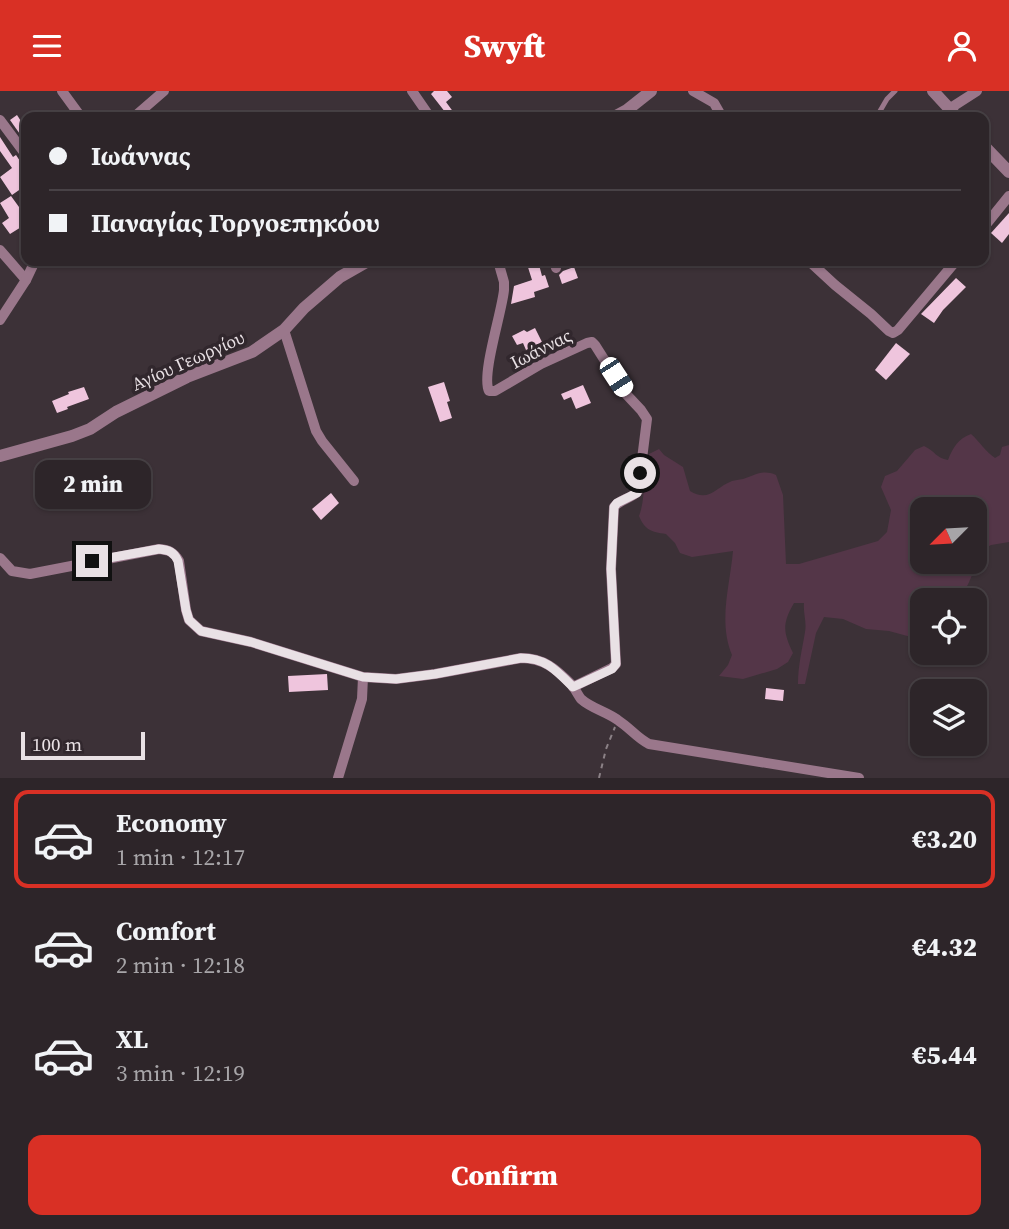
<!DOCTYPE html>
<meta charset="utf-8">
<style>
:root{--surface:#2d2529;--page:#393135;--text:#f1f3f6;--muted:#a7a5a8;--line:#484246;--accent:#d93025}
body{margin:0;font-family:"Source Serif 4",serif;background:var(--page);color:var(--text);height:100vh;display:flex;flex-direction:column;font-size:26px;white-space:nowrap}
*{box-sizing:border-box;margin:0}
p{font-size:23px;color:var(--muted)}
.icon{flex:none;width:38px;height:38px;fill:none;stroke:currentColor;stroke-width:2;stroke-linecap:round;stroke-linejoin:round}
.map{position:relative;height:687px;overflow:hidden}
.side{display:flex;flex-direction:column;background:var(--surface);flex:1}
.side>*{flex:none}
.guide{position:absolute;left:21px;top:21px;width:968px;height:154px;border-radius:14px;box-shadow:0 2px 5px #0004,0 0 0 2px var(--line);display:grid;align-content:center;height:154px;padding:0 28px;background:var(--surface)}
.needle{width:46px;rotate:246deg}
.controls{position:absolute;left:910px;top:406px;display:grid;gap:14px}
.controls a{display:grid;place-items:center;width:77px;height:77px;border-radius:14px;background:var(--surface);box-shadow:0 2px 5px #0004,0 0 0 2px var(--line);font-size:35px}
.scale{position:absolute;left:21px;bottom:18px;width:124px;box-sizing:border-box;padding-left:7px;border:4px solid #e9e1e5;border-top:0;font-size:19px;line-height:24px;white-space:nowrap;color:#e9e1e5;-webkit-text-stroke:5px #31272d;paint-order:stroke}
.end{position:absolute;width:32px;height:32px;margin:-16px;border:9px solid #e9e1e5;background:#111;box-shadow:0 0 0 4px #111}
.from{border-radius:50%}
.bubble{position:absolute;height:49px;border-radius:14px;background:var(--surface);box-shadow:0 2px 5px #0004,0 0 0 2px var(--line);font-size:23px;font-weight:800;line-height:49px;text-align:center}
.car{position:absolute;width:21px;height:42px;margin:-21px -10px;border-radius:9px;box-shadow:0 0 5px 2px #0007;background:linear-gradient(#fff 24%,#345 0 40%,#fff 0 76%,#345 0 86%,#fff 0)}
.guide b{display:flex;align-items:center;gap:24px;height:66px;font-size:26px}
.guide b+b{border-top:2px solid var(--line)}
.guide i{width:18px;height:18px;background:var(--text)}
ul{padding:12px 0 0;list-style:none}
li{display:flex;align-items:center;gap:21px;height:98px;margin:0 14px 10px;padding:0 14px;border:4px solid transparent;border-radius:14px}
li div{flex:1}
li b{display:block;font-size:26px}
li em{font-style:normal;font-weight:800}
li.selected{border-color:var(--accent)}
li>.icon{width:63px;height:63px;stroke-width:1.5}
.cta{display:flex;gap:14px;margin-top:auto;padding:14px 28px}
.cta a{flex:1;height:80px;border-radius:14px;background:var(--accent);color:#fff;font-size:28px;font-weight:800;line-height:80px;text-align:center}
header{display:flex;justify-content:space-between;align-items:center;height:91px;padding:0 28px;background:var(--accent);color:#fff;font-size:32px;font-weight:800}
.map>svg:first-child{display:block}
.green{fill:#543648;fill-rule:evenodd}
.building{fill:#efc5dd}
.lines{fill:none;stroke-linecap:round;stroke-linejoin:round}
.path{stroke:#8b8186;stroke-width:2;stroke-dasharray:5 5;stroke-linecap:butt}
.service{stroke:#9a778b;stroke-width:5}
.minor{stroke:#9a778b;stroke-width:10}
.tertiary{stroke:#9a778b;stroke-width:12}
.route{stroke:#e9e1e5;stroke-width:9}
.labels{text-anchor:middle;stroke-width:7;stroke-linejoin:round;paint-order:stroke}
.street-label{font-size:18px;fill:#e9e1e5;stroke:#31272d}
</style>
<header><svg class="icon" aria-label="menu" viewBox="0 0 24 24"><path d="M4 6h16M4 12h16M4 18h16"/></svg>Swyft<svg class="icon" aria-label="person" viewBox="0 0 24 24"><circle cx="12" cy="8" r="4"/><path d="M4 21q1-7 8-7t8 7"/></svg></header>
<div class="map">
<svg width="1009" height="687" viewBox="0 0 1009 687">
<rect width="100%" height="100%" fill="#3c3137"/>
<!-- green -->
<path class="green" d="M 971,343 C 980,351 985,360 995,367 L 1000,364 L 1002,356 L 1009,354 L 1009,451 L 991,454 L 980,460 C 974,479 970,494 958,509 L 922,509 L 922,549 L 889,540 L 866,538 L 843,528 L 824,526 L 816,542 L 805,593 L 798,593 C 798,575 802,559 805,541 C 807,532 803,522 804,512 L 794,512 C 782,533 783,541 793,562 L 788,571 L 777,578 L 743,588 L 719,585 L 728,574 L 732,564 C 718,531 730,494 733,460 L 692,466 L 680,462 L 675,452 L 666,443 C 651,441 645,439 639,425 C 647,404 641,385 649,363 L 659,358 L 664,364 L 683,376 L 690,400 C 709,412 716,396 732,390 C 735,389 739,389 743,388 C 755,384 763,378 776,384 L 783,404 L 786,473 L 799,473 L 878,450 L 887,441 L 891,419 L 881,396 L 885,385 L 897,380 L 915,359 L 924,355 C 935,360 936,367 948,369 C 953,356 958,348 971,343 ZM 922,418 L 975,418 L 975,471 L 922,471 Z"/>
<!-- building -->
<g class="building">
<path d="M 434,0 L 447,0 L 452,6 L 446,11 L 457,26 L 449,26 L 431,3 Z"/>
<path d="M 17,24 L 26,38 L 26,43 L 22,46 L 10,29 Z"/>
<path d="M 0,46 L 13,66 L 16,64 L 26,79 L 26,103 L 22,97 L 12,104 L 0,86 L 12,77 L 0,60 Z"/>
<path d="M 11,105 L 19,116 L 26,110 L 26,133 L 10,143 L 2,132 L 9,127 L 0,112 Z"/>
<path d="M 1009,122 L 1009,143 L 1002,152 L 991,142 Z"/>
<path d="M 526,170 L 538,170 L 542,185 L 545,184 L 549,196 L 534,201 L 535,206 L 511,213 L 514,195 L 532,189 Z"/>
<path d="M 574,176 L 578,187 L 562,193 L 559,184 L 563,180 Z"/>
<path d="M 956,187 L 966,196 L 943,219 L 934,232 L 921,223 Z"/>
<path d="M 535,237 L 542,251 L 526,259 L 523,252 L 517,254 L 512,245 L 524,239 L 527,241 Z"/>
<path d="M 896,252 L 910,263 L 886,289 L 875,279 Z"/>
<path d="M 444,291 L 450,310 L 447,311 L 452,327 L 440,331 L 428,296 Z"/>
<path d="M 583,294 L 591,312 L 576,318 L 571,306 L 564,309 L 561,303 Z"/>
<path d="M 84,296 L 89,308 L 67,316 L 68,318 L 57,322 L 52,310 L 69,303 L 68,301 Z"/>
<path d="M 331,402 L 339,412 L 321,429 L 312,418 Z"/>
<path d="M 327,583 L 328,599 L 289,601 L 288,585 Z"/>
<path d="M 766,597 L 784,599 L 783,610 L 765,608 Z"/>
</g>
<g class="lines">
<!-- path -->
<path class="path" d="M 599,687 L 606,658 L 615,636"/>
<!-- service -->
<path class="service" d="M 883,26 L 880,20 L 887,8 L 895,0"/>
<!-- minor -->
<g class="minor">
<path d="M 62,0 L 81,26"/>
<path d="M 412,0 L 430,26"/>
<path d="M 693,0 L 714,12 L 722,26"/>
<path d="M 949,18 L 977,0"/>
<path d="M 134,26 L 164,0"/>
<path d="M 0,29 L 26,64"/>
<path d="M 984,136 L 1009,105"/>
<path d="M 0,159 L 26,189"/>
<path d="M 498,170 L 504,191 L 504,199 C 502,221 481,284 489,300 L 495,300 L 541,273 L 587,252 L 592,251 L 595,254 L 626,303 L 641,319 L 647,328 L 638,400 C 631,408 620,408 614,416 L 611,478 L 616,573 L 612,577 L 573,596"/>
<path d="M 554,170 L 556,177"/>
<path d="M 809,170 L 835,194 L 871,223 L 889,240 L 893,242 L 898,239 L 956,170"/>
<path d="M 0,229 L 26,189 L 35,170"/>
<path d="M 284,239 L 316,340 L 322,350 L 354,390"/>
<path d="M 0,467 L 12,480 L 30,483 L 159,458 C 169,459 174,461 179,470 L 186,519 L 189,529 L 201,540 L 251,551 L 363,586 L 396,588 L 435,583 L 521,567 C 544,567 556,578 572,594 C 575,598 578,604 581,608 C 592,618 608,621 619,630 C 630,637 637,647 649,653 L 859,687"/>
<path d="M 338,687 L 362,608 L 363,586"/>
</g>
<!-- tertiary -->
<g class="tertiary">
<path d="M 933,0 L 957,26"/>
<path d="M 614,26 L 627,19 L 651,0"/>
<path d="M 984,55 L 1009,81"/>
<path d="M 0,365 L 72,345 L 90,338 L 116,321 L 187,286 L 252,261 L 284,239 L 304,217 L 340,186 L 368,170"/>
</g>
</g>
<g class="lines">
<!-- route -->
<path class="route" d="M 92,470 L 159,458 C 169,459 174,461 178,470 L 186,519 L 189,529 L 201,540 L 251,551 L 363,586 L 396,588 L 435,583 L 521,567 C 546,567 556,579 573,596 L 612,578 L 616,573 L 611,478 L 614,416 L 617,412 L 637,402 L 640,382"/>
</g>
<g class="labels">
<!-- street labels -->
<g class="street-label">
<text transform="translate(541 258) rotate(-27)" y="6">Ιωάννας</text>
<text transform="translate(188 270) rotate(-24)" y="6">Αγίου Γεωργίου</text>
</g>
</g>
</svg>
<div class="controls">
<a><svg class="needle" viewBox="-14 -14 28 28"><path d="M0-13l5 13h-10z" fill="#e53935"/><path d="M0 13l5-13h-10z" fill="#a7a5a8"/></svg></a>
<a><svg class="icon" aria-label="locate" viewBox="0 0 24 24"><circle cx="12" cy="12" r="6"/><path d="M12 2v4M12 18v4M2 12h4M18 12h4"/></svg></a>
<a><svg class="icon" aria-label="layers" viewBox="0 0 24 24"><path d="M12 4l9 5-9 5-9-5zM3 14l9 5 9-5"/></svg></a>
</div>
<div class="scale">100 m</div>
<i class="end from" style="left:640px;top:382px"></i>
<i class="end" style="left:92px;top:470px"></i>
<div class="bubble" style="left:35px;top:369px;width:116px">2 min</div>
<i class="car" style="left:616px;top:286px;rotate:147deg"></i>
<div class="guide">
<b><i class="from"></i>Ιωάννας</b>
<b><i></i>Παναγίας Γοργοεπηκόου</b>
</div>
</div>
<section class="side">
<ul>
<li class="selected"><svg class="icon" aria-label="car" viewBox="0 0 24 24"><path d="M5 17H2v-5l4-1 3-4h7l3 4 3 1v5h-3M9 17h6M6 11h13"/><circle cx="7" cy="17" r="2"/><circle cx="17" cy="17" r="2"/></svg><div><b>Economy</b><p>1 min · 12:17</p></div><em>€3.20</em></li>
<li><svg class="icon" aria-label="car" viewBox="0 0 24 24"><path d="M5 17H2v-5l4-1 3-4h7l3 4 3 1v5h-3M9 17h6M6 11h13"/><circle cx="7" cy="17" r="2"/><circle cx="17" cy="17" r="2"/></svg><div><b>Comfort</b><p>2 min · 12:18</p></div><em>€4.32</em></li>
<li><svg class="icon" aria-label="car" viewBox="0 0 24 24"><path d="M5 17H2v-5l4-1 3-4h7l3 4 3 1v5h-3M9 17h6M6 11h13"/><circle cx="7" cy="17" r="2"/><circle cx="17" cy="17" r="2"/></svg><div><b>XL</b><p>3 min · 12:19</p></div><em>€5.44</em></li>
</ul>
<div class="cta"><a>Confirm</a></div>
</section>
